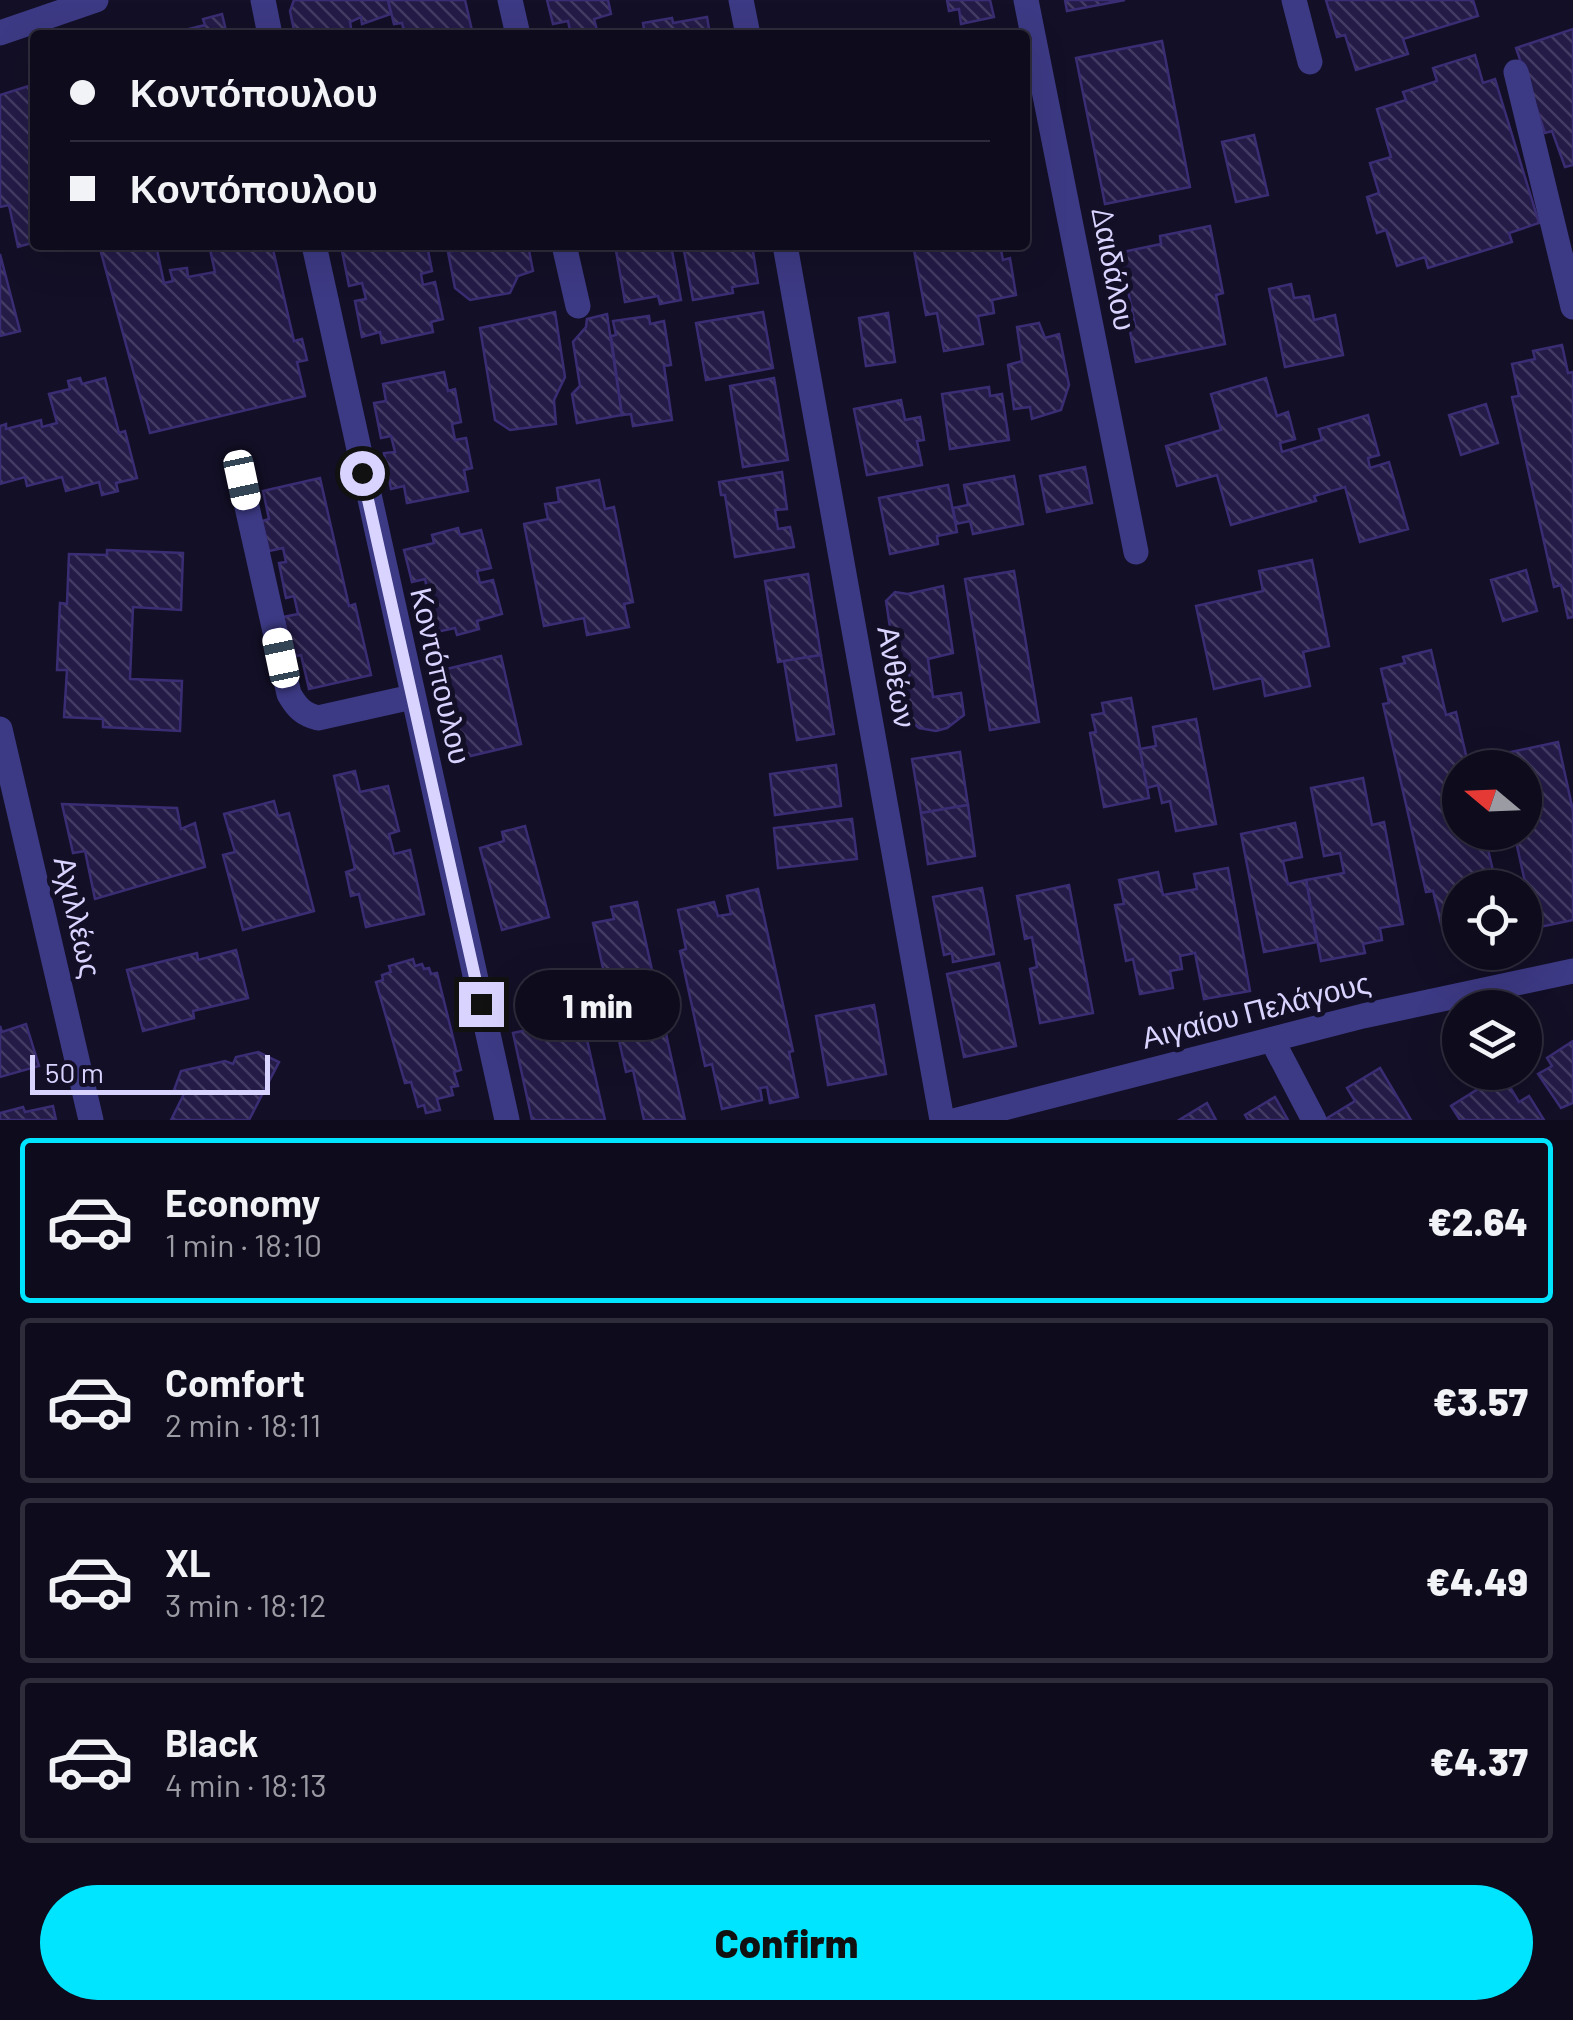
<!DOCTYPE html>
<meta charset="utf-8">
<style>
:root{--surface:#0e0b1c;--page:#1c1929;--text:#f1f3f6;--muted:#9b9ba3;--line:#2e2b3b;--accent:#00e5ff}
body{margin:0;font-family:Barlow,sans-serif;background:var(--page);color:var(--text);height:100vh;display:flex;flex-direction:column;font-size:38px;white-space:nowrap}
*{box-sizing:border-box;margin:0}
p{font-size:32px;color:var(--muted)}
.icon{flex:none;width:55px;height:55px;fill:none;stroke:currentColor;stroke-width:2;stroke-linecap:round;stroke-linejoin:round}
.map{position:relative;height:1120px;overflow:hidden}
.panel{display:flex;flex-direction:column;background:var(--surface);flex:1}
.panel>*{flex:none}
.top-card{position:absolute;left:30px;top:30px;width:1000px;height:220px;border-radius:10px;box-shadow:0 10px 40px #0002,0 0 0 2px var(--line);display:grid;align-content:center;height:220px;padding:0 40px;background:var(--surface)}
.needle{width:65px;rotate:289deg}
.tools{position:absolute;left:1442px;top:750px;display:grid;gap:20px}
.tools a{display:grid;place-items:center;width:100px;height:100px;border-radius:50%;background:var(--surface);box-shadow:0 10px 40px #0002,0 0 0 2px var(--line);font-size:50px}
.scale{position:absolute;left:30px;bottom:25px;width:240px;box-sizing:border-box;padding-left:10px;border:5px solid #d9d4ff;border-top:0;font-size:28px;line-height:35px;white-space:nowrap;color:#d9d4ff;-webkit-text-stroke:8px #130f26;paint-order:stroke}
.end{position:absolute;width:45px;height:45px;margin:-22px;border:12px solid #d9d4ff;background:#111;box-shadow:0 0 0 5px #111}
.from{border-radius:50%}
.bubble{position:absolute;height:70px;border-radius:35px;background:var(--surface);box-shadow:0 10px 40px #0002,0 0 0 2px var(--line);font-size:32px;font-weight:800;line-height:70px;text-align:center}
.car{position:absolute;width:30px;height:60px;margin:-30px -15px;border-radius:12px;box-shadow:0 0 8px 2px #0007;background:linear-gradient(#fff 24%,#345 0 40%,#fff 0 76%,#345 0 86%,#fff 0)}
.top-card b{display:flex;align-items:center;gap:35px;height:95px;font-size:38px}
.top-card b+b{border-top:2px solid var(--line)}
.top-card i{width:25px;height:25px;background:var(--text)}
ul{padding:18px 0 0;list-style:none}
li{display:flex;align-items:center;gap:30px;height:165px;margin:0 20px 15px;padding:0 20px;border:5px solid var(--line);border-radius:10px}
li div{flex:1}
li b{display:block;font-size:38px}
li em{font-style:normal;font-weight:800}
li.on{border-color:var(--accent)}
li>.icon{width:90px;height:90px;stroke-width:1.5}
.cta{display:flex;gap:20px;margin-top:auto;padding:20px 40px}
.cta a{flex:1;height:115px;border-radius:60px;background:var(--accent);color:#111;font-size:40px;font-weight:800;line-height:115px;text-align:center}
.map>svg:first-child{display:block}
.building{fill:url(#building-back-hatch);stroke:#3b2d73;stroke-width:2.5}
.lines{fill:none;stroke-linecap:round;stroke-linejoin:round}
.minor{stroke:#3d3a85;stroke-width:25}
.route{stroke:#d9d4ff;stroke-width:12}
.labels{text-anchor:middle;stroke-width:10;stroke-linejoin:round;paint-order:stroke}
.street-label{font-size:30px;fill:#d9d4ff;stroke:#130f26}
</style>
<div class="map">
<svg width="1573" height="1120" viewBox="0 0 1573 1120">
<defs>
<pattern id="building-back-hatch" width="6" height="6" patternUnits="userSpaceOnUse" patternTransform="scale(2.5)"><rect width="6" height="6" fill="#241b47"/><path d="M-1 5l2 2M0 0l6 6M5-1l2 2" fill="none" stroke="#433b63"/></pattern>
</defs>
<rect width="100%" height="100%" fill="#130f26"/>
<!-- building -->
<g class="building">
<path d="M 294,0 L 388,0 L 391,14 L 362,24 L 361,17 L 350,22 L 352,34 L 363,35 L 295,35 L 290,11 Z"/>
<path d="M 388,0 L 465,0 L 473,35 L 405,35 L 402,23 L 394,24 Z"/>
<path d="M 547,0 L 608,0 L 611,14 L 594,19 L 598,34 L 571,35 L 568,21 L 553,24 Z"/>
<path d="M 947,0 L 990,0 L 994,17 L 961,24 L 959,9 L 949,11 Z"/>
<path d="M 1065,0 L 1125,0 L 1067,11 Z"/>
<path d="M 1326,0 L 1473,0 L 1478,16 L 1403,39 L 1408,54 L 1356,70 L 1345,35 L 1337,37 Z"/>
<path d="M 222,14 L 227,35 L 182,35 L 186,34 L 185,30 L 205,25 L 203,19 Z"/>
<path d="M 707,17 L 710,35 L 645,35 L 643,23 L 672,18 L 673,23 Z"/>
<path d="M 1573,29 L 1573,165 L 1565,167 L 1552,131 L 1545,133 L 1516,48 Z"/>
<path d="M 1162,41 L 1190,187 L 1105,204 L 1076,58 Z"/>
<path d="M 1475,55 L 1483,83 L 1495,79 L 1539,223 L 1509,233 L 1512,242 L 1428,268 L 1425,257 L 1397,266 L 1386,230 L 1377,233 L 1367,197 L 1379,193 L 1370,163 L 1391,157 L 1377,109 L 1406,100 L 1403,92 L 1437,81 L 1433,68 Z"/>
<path d="M 35,84 L 35,242 L 18,247 L 9,205 L 0,207 L 0,95 Z"/>
<path d="M 1254,135 L 1268,195 L 1236,202 L 1222,142 Z"/>
<path d="M 1210,226 L 1223,293 L 1216,295 L 1225,344 L 1136,362 L 1129,326 L 1135,325 L 1127,286 L 1120,288 L 1113,254 L 1161,244 L 1160,236 Z"/>
<path d="M 99,245 L 156,245 L 164,283 L 173,281 L 170,270 L 187,268 L 188,277 L 215,272 L 209,245 L 272,245 L 294,341 L 302,339 L 307,360 L 297,362 L 305,396 L 150,433 Z"/>
<path d="M 359,245 L 427,245 L 432,271 L 421,274 L 423,285 L 435,282 L 443,319 L 431,322 L 433,332 L 382,343 L 380,332 L 362,337 L 355,301 L 366,299 L 362,283 L 349,286 L 342,251 Z"/>
<path d="M 480,245 L 528,245 L 533,271 L 518,276 L 510,293 L 470,300 L 455,288 L 448,252 Z"/>
<path d="M 615,245 L 671,245 L 681,300 L 660,304 L 658,296 L 625,302 Z"/>
<path d="M 683,245 L 752,245 L 758,283 L 732,287 L 733,293 L 693,300 Z"/>
<path d="M 913,245 L 1000,245 L 1003,260 L 1010,258 L 1016,295 L 992,300 L 994,313 L 978,316 L 983,344 L 944,351 L 937,313 L 926,315 Z"/>
<path d="M 0,254 L 20,331 L 0,336 Z"/>
<path d="M 1291,284 L 1294,298 L 1309,296 L 1314,320 L 1335,315 L 1343,355 L 1285,367 L 1269,289 Z"/>
<path d="M 555,312 L 565,377 L 554,400 L 556,424 L 510,430 L 495,420 L 480,328 Z"/>
<path d="M 763,312 L 773,368 L 706,380 L 696,323 Z"/>
<path d="M 888,313 L 895,362 L 866,366 L 859,318 Z"/>
<path d="M 607,314 L 622,415 L 577,423 L 572,394 L 580,386 L 573,342 L 586,327 L 587,319 Z"/>
<path d="M 649,316 L 650,324 L 664,321 L 671,365 L 664,366 L 672,420 L 633,426 L 631,414 L 622,415 L 611,336 L 616,335 L 613,321 Z"/>
<path d="M 1039,323 L 1045,338 L 1059,334 L 1069,385 L 1061,410 L 1032,419 L 1030,407 L 1014,409 L 1008,365 L 1022,361 L 1017,327 Z"/>
<path d="M 1562,345 L 1568,373 L 1573,372 L 1573,617 L 1568,618 L 1561,585 L 1554,587 L 1512,397 L 1519,396 L 1512,364 L 1535,359 L 1533,351 Z"/>
<path d="M 444,372 L 448,391 L 455,389 L 461,422 L 452,424 L 455,440 L 466,438 L 472,468 L 464,470 L 468,491 L 407,503 L 404,486 L 391,489 L 384,453 L 395,452 L 391,436 L 381,438 L 374,403 L 386,401 L 383,384 Z"/>
<path d="M 80,378 L 82,384 L 105,378 L 119,433 L 125,431 L 137,478 L 116,483 L 118,491 L 102,495 L 99,482 L 66,491 L 62,477 L 27,486 L 25,477 L 0,484 L 0,426 L 6,424 L 6,429 L 41,420 L 42,427 L 57,423 L 49,394 L 70,389 L 68,381 Z"/>
<path d="M 774,378 L 788,460 L 743,467 L 730,386 Z"/>
<path d="M 1266,378 L 1277,416 L 1288,412 L 1295,439 L 1280,443 L 1282,452 L 1322,440 L 1319,429 L 1368,415 L 1379,455 L 1368,458 L 1370,468 L 1389,462 L 1408,529 L 1360,542 L 1345,487 L 1314,496 L 1316,501 L 1231,525 L 1217,475 L 1177,486 L 1166,446 L 1221,430 L 1211,394 Z"/>
<path d="M 989,387 L 990,396 L 1002,394 L 1009,440 L 950,449 L 942,394 Z"/>
<path d="M 901,400 L 905,420 L 920,417 L 924,440 L 917,441 L 922,465 L 867,475 L 854,409 Z"/>
<path d="M 1486,404 L 1498,443 L 1461,455 L 1449,415 Z"/>
<path d="M 1085,467 L 1092,503 L 1047,512 L 1040,476 Z"/>
<path d="M 782,472 L 787,509 L 775,510 L 778,529 L 790,527 L 794,547 L 735,557 L 725,495 L 721,495 L 719,482 Z"/>
<path d="M 1014,476 L 1023,524 L 973,534 L 970,521 L 956,524 L 953,508 L 968,505 L 964,485 Z"/>
<path d="M 320,478 L 349,606 L 355,604 L 371,675 L 309,689 L 301,655 L 292,657 L 283,617 L 298,614 L 294,596 L 286,598 L 279,563 L 286,562 L 283,548 L 269,551 L 262,521 L 269,519 L 263,491 Z"/>
<path d="M 599,480 L 605,509 L 614,507 L 633,602 L 624,604 L 629,627 L 587,635 L 584,618 L 544,626 L 524,524 L 548,519 L 545,504 L 559,502 L 557,488 Z"/>
<path d="M 948,485 L 957,532 L 937,536 L 938,544 L 890,554 L 879,498 Z"/>
<path d="M 458,528 L 460,535 L 481,530 L 491,568 L 477,571 L 480,583 L 493,580 L 502,614 L 477,621 L 479,629 L 457,635 L 455,628 L 427,634 L 418,597 L 428,594 L 425,579 L 412,582 L 404,550 L 434,543 L 432,535 Z"/>
<path d="M 107,550 L 183,553 L 181,610 L 133,607 L 130,679 L 182,681 L 180,731 L 103,727 L 103,719 L 64,717 L 67,670 L 57,670 L 60,603 L 67,604 L 69,554 L 107,555 Z"/>
<path d="M 1312,560 L 1329,646 L 1303,652 L 1310,686 L 1265,696 L 1262,678 L 1214,689 L 1196,606 L 1263,591 L 1259,571 Z"/>
<path d="M 1526,570 L 1537,611 L 1503,621 L 1491,580 Z"/>
<path d="M 1014,571 L 1039,722 L 990,730 L 965,579 Z"/>
<path d="M 808,574 L 821,655 L 778,662 L 765,581 Z"/>
<path d="M 943,586 L 953,653 L 928,659 L 933,697 L 961,693 L 964,715 L 947,728 L 936,731 L 919,728 L 911,721 L 903,693 L 904,683 L 910,678 L 905,660 L 895,661 L 886,601 L 895,592 L 908,594 Z"/>
<path d="M 1431,650 L 1446,715 L 1456,712 L 1469,768 L 1460,768 L 1460,832 L 1484,832 L 1493,871 L 1485,873 L 1489,888 L 1460,888 L 1460,919 L 1441,924 L 1433,891 L 1426,892 L 1383,704 L 1389,703 L 1381,669 L 1405,663 L 1403,657 Z"/>
<path d="M 821,655 L 834,734 L 797,740 L 784,661 Z"/>
<path d="M 501,656 L 521,744 L 454,760 L 434,672 Z"/>
<path d="M 1131,698 L 1149,798 L 1104,807 L 1090,733 L 1096,732 L 1092,715 L 1104,713 L 1102,703 Z"/>
<path d="M 1196,719 L 1216,824 L 1176,831 L 1170,801 L 1162,803 L 1158,785 L 1147,788 L 1140,749 L 1156,746 L 1153,727 Z"/>
<path d="M 1558,742 L 1573,811 L 1573,920 L 1535,928 L 1514,832 L 1525,832 L 1525,768 L 1500,768 L 1497,755 Z"/>
<path d="M 960,752 L 968,805 L 921,813 L 912,759 Z"/>
<path d="M 836,765 L 841,806 L 775,815 L 770,774 Z"/>
<path d="M 355,771 L 360,792 L 388,786 L 399,831 L 389,834 L 394,854 L 410,850 L 424,914 L 366,927 L 359,894 L 351,896 L 346,872 L 355,869 L 334,776 Z"/>
<path d="M 1363,778 L 1372,825 L 1384,822 L 1403,924 L 1380,928 L 1382,940 L 1363,944 L 1365,953 L 1321,961 L 1306,880 L 1344,873 L 1340,853 L 1324,856 L 1311,788 Z"/>
<path d="M 274,801 L 278,816 L 289,813 L 314,911 L 243,930 L 223,855 L 235,852 L 224,814 Z"/>
<path d="M 62,804 L 177,808 L 181,829 L 195,823 L 205,867 L 95,899 L 85,851 L 73,853 Z"/>
<path d="M 968,805 L 975,856 L 928,864 L 921,813 Z"/>
<path d="M 852,819 L 857,859 L 778,868 L 774,828 Z"/>
<path d="M 1295,823 L 1302,857 L 1283,861 L 1288,884 L 1306,880 L 1317,942 L 1264,952 L 1241,834 Z"/>
<path d="M 525,826 L 549,917 L 502,930 L 480,848 L 504,841 L 502,832 Z"/>
<path d="M 1228,868 L 1250,991 L 1204,999 L 1195,953 L 1180,956 L 1182,969 L 1170,971 L 1173,988 L 1140,994 L 1133,959 L 1126,961 L 1115,905 L 1124,904 L 1119,880 L 1158,872 L 1163,895 L 1197,889 L 1194,874 Z"/>
<path d="M 1069,885 L 1093,1013 L 1040,1023 L 1030,969 L 1037,967 L 1032,937 L 1025,939 L 1017,896 Z"/>
<path d="M 982,888 L 994,954 L 953,962 L 952,953 L 944,955 L 933,897 Z"/>
<path d="M 758,889 L 793,1051 L 789,1052 L 798,1097 L 770,1103 L 767,1087 L 760,1088 L 762,1100 L 722,1109 L 712,1064 L 705,1066 L 680,951 L 686,949 L 678,910 L 714,902 L 718,916 L 731,914 L 727,896 Z"/>
<path d="M 637,902 L 685,1120 L 644,1120 L 633,1070 L 626,1072 L 593,923 L 614,919 L 611,907 Z"/>
<path d="M 236,950 L 248,998 L 193,1011 L 194,1018 L 143,1031 L 127,970 L 197,953 L 198,960 Z"/>
<path d="M 413,959 L 415,966 L 422,964 L 424,969 L 429,968 L 431,974 L 437,973 L 461,1070 L 454,1072 L 458,1086 L 451,1087 L 453,1095 L 437,1099 L 440,1110 L 426,1113 L 424,1105 L 418,1107 L 411,1082 L 405,1083 L 376,982 L 383,980 L 382,975 L 391,972 L 389,966 Z"/>
<path d="M 999,963 L 1016,1046 L 964,1057 L 947,974 Z"/>
<path d="M 874,1005 L 886,1074 L 828,1085 L 816,1016 Z"/>
<path d="M 581,1013 L 605,1120 L 532,1120 L 513,1033 L 554,1024 L 553,1020 Z"/>
<path d="M 26,1024 L 39,1066 L 0,1077 L 0,1026 L 2,1032 Z"/>
<path d="M 1573,1041 L 1573,1103 L 1561,1108 L 1538,1074 L 1552,1066 L 1547,1058 Z"/>
<path d="M 258,1052 L 279,1062 L 249,1120 L 171,1120 L 184,1094 L 174,1090 L 181,1071 L 225,1061 L 233,1064 L 236,1057 Z"/>
<path d="M 1380,1068 L 1411,1120 L 1324,1120 L 1355,1101 L 1347,1088 Z"/>
<path d="M 1502,1074 L 1519,1102 L 1529,1096 L 1544,1120 L 1460,1120 L 1451,1106 Z"/>
<path d="M 1275,1097 L 1288,1120 L 1248,1120 L 1245,1115 Z"/>
<path d="M 1207,1103 L 1216,1120 L 1179,1120 Z"/>
<path d="M 53,1106 L 56,1120 L 0,1120 L 0,1113 L 23,1107 L 25,1112 Z"/>
</g>
<g class="lines">
<!-- minor -->
<g class="minor">
<path d="M 263,0 L 270,35"/>
<path d="M 510,0 L 518,35"/>
<path d="M 741,0 L 748,35"/>
<path d="M 1026,0 L 1136,552"/>
<path d="M 1294,0 L 1310,62"/>
<path d="M 0,33 L 96,0"/>
<path d="M 1516,72 L 1573,307"/>
<path d="M 314,245 L 507,1120"/>
<path d="M 564,245 L 578,306"/>
<path d="M 785,245 L 942,1120"/>
<path d="M 241,480 L 289,694 C 297,708 303,714 318,718 L 412,697"/>
<path d="M 0,729 L 91,1120"/>
<path d="M 1272,1040 L 1314,1120"/>
<path d="M 957,1120 L 1363,1016 L 1573,971"/>
</g>
</g>
<g class="lines">
<!-- route -->
<path class="route" d="M 362,473 L 481,1004"/>
</g>
<g class="labels">
<!-- street labels -->
<g class="street-label">
<text transform="translate(1113 269) rotate(79)" y="10">Δαιδάλου</text>
<text transform="translate(440 676) rotate(77)" y="10">Κοντόπουλου</text>
<text transform="translate(896 677) rotate(80)" y="10">Ανθέων</text>
<text transform="translate(77 917) rotate(77)" y="10">Αχιλλέως</text>
<text transform="translate(1256 1011) rotate(-14)" y="10">Αιγαίου Πελάγους</text>
</g>
</g>
</svg>
<div class="tools">
<a><svg class="needle" viewBox="-14 -14 28 28"><path d="M0-13l5 13h-10z" fill="#e53935"/><path d="M0 13l5-13h-10z" fill="#9b9ba3"/></svg></a>
<a><svg class="icon" aria-label="locate" viewBox="0 0 24 24"><circle cx="12" cy="12" r="6"/><path d="M12 2v4M12 18v4M2 12h4M18 12h4"/></svg></a>
<a><svg class="icon" aria-label="layers" viewBox="0 0 24 24"><path d="M12 4l9 5-9 5-9-5zM3 14l9 5 9-5"/></svg></a>
</div>
<div class="scale">50 m</div>
<i class="end from" style="left:362px;top:473px"></i>
<i class="end" style="left:481px;top:1004px"></i>
<div class="bubble" style="left:515px;top:970px;width:165px">1 min</div>
<i class="car" style="left:242px;top:480px;rotate:168deg"></i>
<i class="car" style="left:281px;top:658px;rotate:348deg"></i>
<div class="top-card">
<b><i class="from"></i>Κοντόπουλου</b>
<b><i></i>Κοντόπουλου</b>
</div>
</div>
<section class="panel">
<ul>
<li class="on"><svg class="icon" aria-label="car" viewBox="0 0 24 24"><path d="M5 17H2v-5l4-1 3-4h7l3 4 3 1v5h-3M9 17h6M6 11h13"/><circle cx="7" cy="17" r="2"/><circle cx="17" cy="17" r="2"/></svg><div><b>Economy</b><p>1 min · 18:10</p></div><em>€2.64</em></li>
<li><svg class="icon" aria-label="car" viewBox="0 0 24 24"><path d="M5 17H2v-5l4-1 3-4h7l3 4 3 1v5h-3M9 17h6M6 11h13"/><circle cx="7" cy="17" r="2"/><circle cx="17" cy="17" r="2"/></svg><div><b>Comfort</b><p>2 min · 18:11</p></div><em>€3.57</em></li>
<li><svg class="icon" aria-label="car" viewBox="0 0 24 24"><path d="M5 17H2v-5l4-1 3-4h7l3 4 3 1v5h-3M9 17h6M6 11h13"/><circle cx="7" cy="17" r="2"/><circle cx="17" cy="17" r="2"/></svg><div><b>XL</b><p>3 min · 18:12</p></div><em>€4.49</em></li>
<li><svg class="icon" aria-label="car" viewBox="0 0 24 24"><path d="M5 17H2v-5l4-1 3-4h7l3 4 3 1v5h-3M9 17h6M6 11h13"/><circle cx="7" cy="17" r="2"/><circle cx="17" cy="17" r="2"/></svg><div><b>Black</b><p>4 min · 18:13</p></div><em>€4.37</em></li>
</ul>
<div class="cta"><a>Confirm</a></div>
</section>
